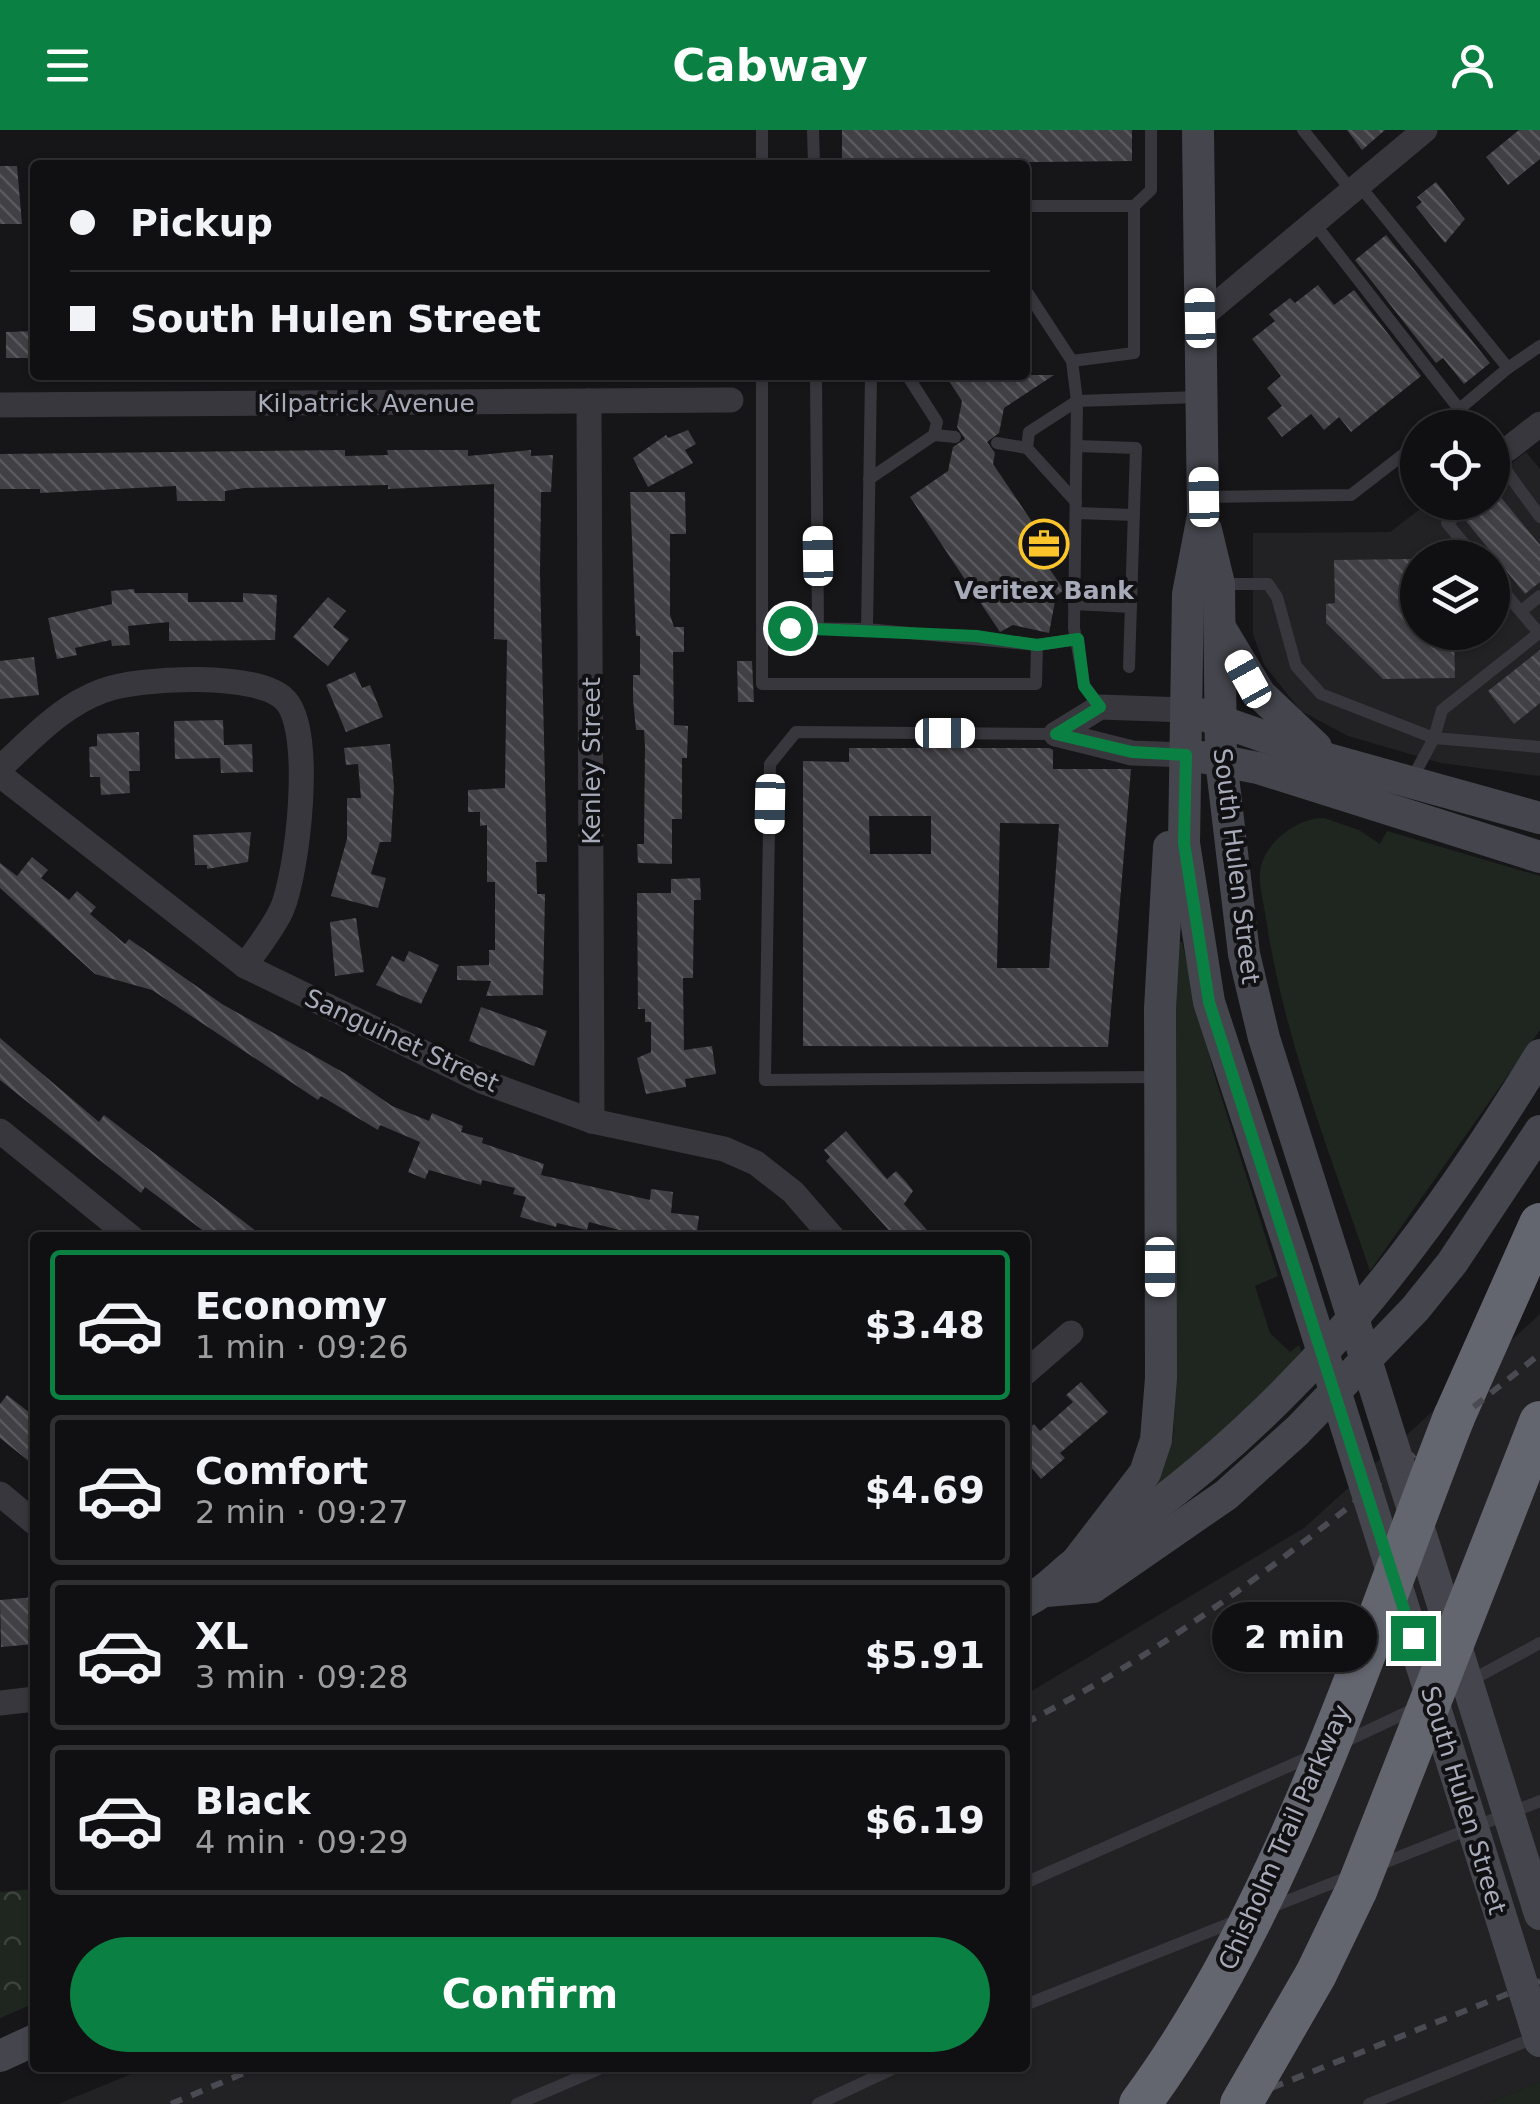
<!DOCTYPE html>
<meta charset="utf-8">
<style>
:root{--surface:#101012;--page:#19191b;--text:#f1f3f6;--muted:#9c9d9f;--line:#303032;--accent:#0b8043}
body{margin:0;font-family:"DejaVu Sans",sans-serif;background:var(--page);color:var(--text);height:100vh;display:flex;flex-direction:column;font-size:38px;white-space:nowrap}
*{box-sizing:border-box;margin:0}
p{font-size:32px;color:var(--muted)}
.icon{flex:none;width:55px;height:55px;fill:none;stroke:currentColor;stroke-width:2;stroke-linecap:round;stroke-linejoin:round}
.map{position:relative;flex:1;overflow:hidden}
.sheet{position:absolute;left:30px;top:1102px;width:1000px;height:840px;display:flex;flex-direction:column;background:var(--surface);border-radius:10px;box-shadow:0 2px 8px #0004,0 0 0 2px var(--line)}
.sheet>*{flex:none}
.hud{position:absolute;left:30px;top:30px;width:1000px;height:220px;border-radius:10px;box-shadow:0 2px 8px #0004,0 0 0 2px var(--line);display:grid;align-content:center;height:220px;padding:0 40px;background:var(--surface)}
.fabs{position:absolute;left:1400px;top:280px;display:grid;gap:20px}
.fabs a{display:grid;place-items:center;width:110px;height:110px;border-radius:50%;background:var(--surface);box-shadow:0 2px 8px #0004,0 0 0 2px var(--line);font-size:50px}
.end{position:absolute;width:45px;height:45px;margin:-22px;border:12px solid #0b8043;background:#fff;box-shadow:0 0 0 5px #fff}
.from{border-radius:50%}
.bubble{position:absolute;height:70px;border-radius:35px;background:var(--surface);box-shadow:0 2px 8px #0004,0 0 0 2px var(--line);font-size:32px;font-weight:600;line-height:70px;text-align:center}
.car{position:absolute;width:30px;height:60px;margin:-30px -15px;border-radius:12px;box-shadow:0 0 8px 2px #0007;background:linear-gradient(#fff 24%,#345 0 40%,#fff 0 76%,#345 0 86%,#fff 0)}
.hud b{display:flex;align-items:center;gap:35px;height:95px;font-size:38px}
.hud b+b{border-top:2px solid var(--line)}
.hud i{width:25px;height:25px;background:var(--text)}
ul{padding:18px 0 0;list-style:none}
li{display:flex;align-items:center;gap:30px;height:150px;margin:0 20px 15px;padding:0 20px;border:5px solid var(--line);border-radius:10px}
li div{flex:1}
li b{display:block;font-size:38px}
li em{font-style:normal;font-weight:600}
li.on{border-color:var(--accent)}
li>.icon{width:90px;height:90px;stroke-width:1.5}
.button{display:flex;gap:20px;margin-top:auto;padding:20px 40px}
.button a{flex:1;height:115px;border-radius:60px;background:var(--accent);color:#fff;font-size:40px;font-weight:600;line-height:115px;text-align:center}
header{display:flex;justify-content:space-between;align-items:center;height:130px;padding:0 40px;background:var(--accent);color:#fff;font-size:45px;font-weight:600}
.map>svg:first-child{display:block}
.built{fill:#222225;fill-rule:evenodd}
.green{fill:#1e261f}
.park{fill:url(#park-crowns)}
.building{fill:url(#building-back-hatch);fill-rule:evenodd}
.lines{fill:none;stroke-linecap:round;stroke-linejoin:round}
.lane{stroke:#37373d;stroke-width:12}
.street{stroke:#37373d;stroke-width:25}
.secondary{stroke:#45464d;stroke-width:32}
.highway{stroke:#63656f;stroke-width:42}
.rail{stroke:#4a4b52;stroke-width:6;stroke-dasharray:12 10;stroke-linecap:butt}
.secondary-bridge{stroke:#45464d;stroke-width:32}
.highway-bridge{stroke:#63656f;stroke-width:42}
.route{stroke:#0b8043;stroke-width:12}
.labels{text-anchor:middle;stroke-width:8;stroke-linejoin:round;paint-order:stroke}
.street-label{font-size:25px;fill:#a7abb9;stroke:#111113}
.poi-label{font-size:25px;font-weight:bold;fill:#a7abb9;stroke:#111113}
</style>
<header><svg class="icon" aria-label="menu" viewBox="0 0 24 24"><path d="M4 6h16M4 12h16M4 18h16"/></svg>Cabway<svg class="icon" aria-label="person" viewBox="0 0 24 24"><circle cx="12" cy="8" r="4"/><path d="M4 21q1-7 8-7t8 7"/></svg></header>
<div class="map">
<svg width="1540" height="1974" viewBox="0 0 1540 1974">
<defs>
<pattern id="park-crowns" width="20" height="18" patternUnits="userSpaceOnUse" patternTransform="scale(2.5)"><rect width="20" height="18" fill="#1e261f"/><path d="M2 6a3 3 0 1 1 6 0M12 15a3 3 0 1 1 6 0" fill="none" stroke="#3c433d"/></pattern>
<pattern id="building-back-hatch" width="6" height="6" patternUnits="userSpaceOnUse" patternTransform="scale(2.5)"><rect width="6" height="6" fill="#404045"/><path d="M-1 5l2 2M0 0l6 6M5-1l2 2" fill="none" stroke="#59595e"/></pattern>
</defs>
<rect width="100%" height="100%" fill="#161618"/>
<!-- built -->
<g class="built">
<path d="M 1526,322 L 1540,339 L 1540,646 L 1441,633 L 1348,606 L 1301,581 L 1264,535 L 1253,504 L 1253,403 L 1390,402 L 1428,373 L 1492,372 L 1493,341 L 1497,345 ZM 1418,428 L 1492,428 L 1492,502 L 1418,502 Z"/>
<path d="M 1540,1184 L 1540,1952 L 1486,1974 L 58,1974 L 146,1938 L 1025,1938 L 1025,1565 L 1304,1398 Z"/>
</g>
<!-- green -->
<g class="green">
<path d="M 1324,688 L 1359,700 L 1380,714 L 1387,701 L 1540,746 L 1540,900 L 1370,1141 C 1331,1026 1284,909 1266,789 C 1264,773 1257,751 1261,736 C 1268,710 1298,688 1324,688 Z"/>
<path d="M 1172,811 L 1182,812 L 1214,944 L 1278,1146 L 1255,1156 L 1270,1203 L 1290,1222 L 1299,1215 L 1302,1223 L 1208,1321 L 1150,1367 L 1173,1308 L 1175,1273 Z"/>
<path d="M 1540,1952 L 1540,1974 L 1486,1974 Z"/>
</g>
<!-- park -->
<path class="park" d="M 35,1759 L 35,1873 L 0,1888 L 0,1762 Z"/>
<!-- building -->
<g class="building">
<path d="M 842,0 L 1132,0 L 1132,31 L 842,34 Z"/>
<path d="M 1347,0 L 1385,0 L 1362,20 Z"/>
<path d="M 1519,0 L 1540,0 L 1540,29 L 1508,55 L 1486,27 Z"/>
<path d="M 0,36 L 17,36 L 22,94 L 0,94 Z"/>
<path d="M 1436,52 L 1465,89 L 1445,113 L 1416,77 L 1422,72 L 1417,67 Z"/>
<path d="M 1386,105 L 1490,233 L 1464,254 L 1443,228 L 1436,233 L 1355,130 Z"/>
<path d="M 1318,155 L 1334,175 L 1354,160 L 1421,246 L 1351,302 L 1339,287 L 1324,300 L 1311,284 L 1282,307 L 1267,288 L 1282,276 L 1267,258 L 1281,246 L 1252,209 L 1275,191 L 1269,184 L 1290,168 L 1295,173 Z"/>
<path d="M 35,201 L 35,228 L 6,228 L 6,202 Z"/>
<path d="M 945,245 L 1054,245 L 1004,278 L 999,303 L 987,312 L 995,323 L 993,334 L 1047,414 L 1044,431 L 1064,460 L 1056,466 L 1049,503 L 1013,495 L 1000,502 L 910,367 L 948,341 L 953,317 L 965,309 L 957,297 L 962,271 Z"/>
<path d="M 688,300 L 696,314 L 685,320 L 693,333 L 648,357 L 633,328 L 666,305 L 668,308 Z"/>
<path d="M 345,320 L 345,326 L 388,325 L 387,320 L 468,320 L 468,326 L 531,320 L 531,326 L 553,325 L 551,362 L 541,362 L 540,444 L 547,732 L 536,732 L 537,764 L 545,764 L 543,865 L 486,866 L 491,851 L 457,850 L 457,836 L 489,835 L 489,820 L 495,820 L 495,752 L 487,752 L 487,695 L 480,696 L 480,682 L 468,682 L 468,660 L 505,658 L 507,510 L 494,509 L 494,354 L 388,359 L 388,355 L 244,358 L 225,361 L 225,371 L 177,371 L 176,356 L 40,363 L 40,359 L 0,359 L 0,324 Z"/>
<path d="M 630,362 L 685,362 L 686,404 L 670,404 L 670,485 L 674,497 L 684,497 L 684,522 L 673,522 L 674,595 L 688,596 L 687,628 L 682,628 L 682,689 L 672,689 L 672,734 L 638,733 L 637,714 L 644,714 L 645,616 L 644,600 L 636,600 L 633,569 L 633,545 L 640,545 L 640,506 L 636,506 Z"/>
<path d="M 1499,365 L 1540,415 L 1540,452 L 1525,464 L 1466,391 Z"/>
<path d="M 1413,429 L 1418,433 L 1418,502 L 1454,502 L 1455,548 L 1383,549 L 1326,493 L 1326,474 L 1335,473 L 1334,430 Z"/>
<path d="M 134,459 L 135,463 L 188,463 L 188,472 L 243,472 L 243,463 L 277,465 L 275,510 L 169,511 L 169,492 L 128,496 L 130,515 L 112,516 L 111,510 L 75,518 L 77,525 L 57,529 L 48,488 L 112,474 L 111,461 Z"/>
<path d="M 328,467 L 346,481 L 333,497 L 349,509 L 328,536 L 293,507 Z"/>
<path d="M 1540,520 L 1540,573 L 1514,594 L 1488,561 Z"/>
<path d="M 34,527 L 39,565 L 0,569 L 0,531 Z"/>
<path d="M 737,531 L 752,531 L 754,572 L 738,572 Z"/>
<path d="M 355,542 L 362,558 L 370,555 L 383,587 L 346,602 L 326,555 Z"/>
<path d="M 223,590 L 224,615 L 252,614 L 253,642 L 221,643 L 220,628 L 175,629 L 174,591 Z"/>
<path d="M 139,602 L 140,641 L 129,641 L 130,663 L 101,665 L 100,647 L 90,647 L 89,617 L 97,616 L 97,604 Z"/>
<path d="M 390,614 L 394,657 L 391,712 L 380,712 L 371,744 L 386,748 L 378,778 L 331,766 L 347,709 L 347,668 L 361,668 L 358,634 L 346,635 L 344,618 Z"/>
<path d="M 849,618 L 1049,618 L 1053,620 L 1053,639 L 1131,639 L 1108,917 L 803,916 L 803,631 L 849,632 ZM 869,686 L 931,686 L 931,724 L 870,724 ZM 1000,693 L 1059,694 L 1049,838 L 997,838 Z"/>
<path d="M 251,702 L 248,732 L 207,739 L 207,735 L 195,735 L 193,705 Z"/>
<path d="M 32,727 L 48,740 L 41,748 L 69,770 L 77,761 L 96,777 L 90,784 L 125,814 L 129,809 L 222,874 L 346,944 L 392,976 L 429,991 L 432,983 L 463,996 L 461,1002 L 483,1008 L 482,1013 L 544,1034 L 541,1045 L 650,1070 L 651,1059 L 673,1062 L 671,1083 L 699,1086 L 696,1108 L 649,1108 L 589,1092 L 587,1100 L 557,1093 L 556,1097 L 520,1087 L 526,1067 L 513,1064 L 515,1058 L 482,1050 L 481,1055 L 429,1040 L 425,1049 L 408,1042 L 420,1012 L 380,995 L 378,1000 L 321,966 L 318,970 L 152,860 L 95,844 L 0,758 L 0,733 L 17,746 Z"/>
<path d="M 700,748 L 701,770 L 694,770 L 693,848 L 683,848 L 684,920 L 712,916 L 716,944 L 685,949 L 686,957 L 646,964 L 637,928 L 651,922 L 651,892 L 645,892 L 645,879 L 638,879 L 637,763 L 671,763 L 671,749 Z"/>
<path d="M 356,788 L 364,842 L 335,846 L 330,792 Z"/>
<path d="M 409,821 L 439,835 L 421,874 L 376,855 L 392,826 L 404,832 Z"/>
<path d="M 481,877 L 547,901 L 534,936 L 469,911 Z"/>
<path d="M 0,908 L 99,992 L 104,985 L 265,1108 L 213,1108 L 145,1057 L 141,1063 L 0,950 Z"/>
<path d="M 846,1001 L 887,1049 L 896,1041 L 907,1053 L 913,1061 L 904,1074 L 934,1108 L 896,1108 L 826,1031 L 830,1027 L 824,1020 Z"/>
<path d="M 1081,1252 L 1108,1282 L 1060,1323 L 1065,1328 L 1041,1349 L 1025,1330 L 1025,1302 L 1034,1294 L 1040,1301 L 1073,1272 L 1066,1265 Z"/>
<path d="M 7,1265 L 35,1287 L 35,1336 L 0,1308 L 0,1274 Z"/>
<path d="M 35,1467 L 35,1514 L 1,1517 L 0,1470 Z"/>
</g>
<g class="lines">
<!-- lane -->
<g class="lane">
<path d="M 762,0 L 762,35"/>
<path d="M 813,0 L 814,35"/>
<path d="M 1303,0 L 1352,61"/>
<path d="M 1359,55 L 1508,238 L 1437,298"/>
<path d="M 1025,76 L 1134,76 L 1151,60 L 1151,0"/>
<path d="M 1314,93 L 1474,298"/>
<path d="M 1025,159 L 1072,231"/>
<path d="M 1508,238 L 1540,216"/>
<path d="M 762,245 L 762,554 L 1036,554 L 1037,515 L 867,499 L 871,245"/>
<path d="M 816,245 L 818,499"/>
<path d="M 934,305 L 955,307"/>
<path d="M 997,313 L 1027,318"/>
<path d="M 1077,316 L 1136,318 L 1129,537"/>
<path d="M 1508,343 L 1540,387"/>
<path d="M 869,349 L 934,305 L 937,292 L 907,245"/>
<path d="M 1492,356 L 1508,343 L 1496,328 L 1508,319"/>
<path d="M 1206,367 L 1351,365 L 1418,313"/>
<path d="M 1076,372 L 1027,318 L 1029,302 L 1077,271 L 1199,267"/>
<path d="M 1472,372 L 1447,393 L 1476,428"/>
<path d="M 1076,383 L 1134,385"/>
<path d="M 1221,454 L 1268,454 L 1277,467 L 1296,536 L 1321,564 L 1434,608 L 1540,617"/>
<path d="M 1074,474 L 1131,477"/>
<path d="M 1521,481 L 1540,466"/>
<path d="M 762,498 L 867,499"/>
<path d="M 1037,515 L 1078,509"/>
<path d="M 1100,577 L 1084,555 L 1074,498 L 1077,271 L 1072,231 L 1134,223 L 1134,76"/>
<path d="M 1056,604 L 796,602 L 770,634 L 765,950 L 1159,947"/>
<path d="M 1412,649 L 1434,608 L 1442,580 L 1539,503 L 1492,448"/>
<path d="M 1468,1552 L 1540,1513"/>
<path d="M 1342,1613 L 1414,1579"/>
<path d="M 1376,1736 L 1540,1671"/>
<path d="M 1025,1753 L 1314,1625"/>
<path d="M 1269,1778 L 1353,1745"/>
<path d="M 1025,1875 L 1236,1791"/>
<path d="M 517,1974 L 601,1938"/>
<path d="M 818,1974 L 894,1938"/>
<path d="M 1369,1974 L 1539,1906"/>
</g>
<!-- street -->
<g class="street">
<path d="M 1201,187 L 1425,0"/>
<path d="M 589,271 L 592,991"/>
<path d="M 0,275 L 731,270"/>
<path d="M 1508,319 L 1540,294"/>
<path d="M 1056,604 L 1100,577 L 1186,580"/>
<path d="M 1056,604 L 1132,623 L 1187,625"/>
<path d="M 0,638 C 32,609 61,576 102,561 C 138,547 261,541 286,571 C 314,603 298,740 282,779 C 273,799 257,818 245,836"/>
<path d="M 0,645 L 245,836 L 484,952 L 592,991 L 724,1019 L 756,1033 L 793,1062 L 833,1108"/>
<path d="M 0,1001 L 132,1108"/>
<path d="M 1025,1243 L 1071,1203"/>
<path d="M 0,1364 L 35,1393"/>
<path d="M 0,1573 L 35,1569"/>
</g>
<!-- secondary -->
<g class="secondary">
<path d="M 1198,0 L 1203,386 L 1188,464 L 1184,713 L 1209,872 L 1297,1140"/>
<path d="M 1206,400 L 1219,454 L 1221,630 L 1244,824 L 1264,908 L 1334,1128"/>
<path d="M 1222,501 L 1260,564 L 1316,617"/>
<path d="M 1200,584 L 1331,630 L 1540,688"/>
<path d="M 1201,627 L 1258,638 L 1540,727"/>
<path d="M 1078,1430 L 1145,1343 L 1156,1310 L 1161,1248 L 1160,879 L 1169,717"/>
<path d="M 1046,1461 L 1093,1457 L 1226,1365 L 1297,1301 L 1415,1179 L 1452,1133 L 1540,1001"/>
<path d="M 1025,1472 C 1049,1460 1063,1440 1085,1426 C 1284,1295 1417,1127 1540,925"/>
<path d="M 0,1926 L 35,1910"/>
</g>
<!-- highway -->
<path class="highway" d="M 1454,1287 L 1540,1094"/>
<!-- rail -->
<g class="rail">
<path d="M 1025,1593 C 1213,1498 1376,1353 1540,1224"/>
<path d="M 171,1974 L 256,1938"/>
<path d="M 1231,1974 L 1540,1851"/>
</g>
<!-- secondary-bridge -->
<g class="secondary-bridge">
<path d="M 1334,1128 L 1540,1784"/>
<path d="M 1297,1140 L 1540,1911"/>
</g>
<!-- highway-bridge -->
<g class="highway-bridge">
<path d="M 1140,1974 C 1286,1776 1365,1515 1454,1287"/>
<path d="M 1241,1974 L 1316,1844 L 1356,1761 L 1540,1292"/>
</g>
</g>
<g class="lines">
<!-- route -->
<path class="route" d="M 790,498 L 976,506 L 1037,515 L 1078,509 L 1084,556 L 1100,577 L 1056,604 L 1132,622 L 1186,625 L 1184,713 L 1209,872 L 1413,1508"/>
</g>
<!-- icons -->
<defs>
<g id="office-ring" transform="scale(2.5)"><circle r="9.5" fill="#111113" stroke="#fbc42b" stroke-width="1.5"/><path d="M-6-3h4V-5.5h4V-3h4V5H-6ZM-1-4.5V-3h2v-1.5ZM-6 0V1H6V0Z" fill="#fbc42b"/></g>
</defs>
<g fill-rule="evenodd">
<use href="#office-ring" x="1044" y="414"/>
</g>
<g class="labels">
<!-- street labels -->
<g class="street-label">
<text x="366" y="282">Kilpatrick Avenue</text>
<text transform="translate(591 631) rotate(-90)" y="9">Kenley Street</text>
<text transform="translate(1237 736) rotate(83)" y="9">South Hulen Street</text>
<text transform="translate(402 910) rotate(25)" y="9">Sanguinet Street</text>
<text transform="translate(1464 1670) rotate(73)" y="9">South Hulen Street</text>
<text transform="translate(1284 1707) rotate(-66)" y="9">Chisholm Trail Parkway</text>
</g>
<!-- poi labels -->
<g class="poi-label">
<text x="1044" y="469">Veritex Bank</text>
</g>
</g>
</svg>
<div class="fabs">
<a><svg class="icon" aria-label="locate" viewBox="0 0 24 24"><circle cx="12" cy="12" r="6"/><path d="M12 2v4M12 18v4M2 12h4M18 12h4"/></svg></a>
<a><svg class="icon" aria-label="layers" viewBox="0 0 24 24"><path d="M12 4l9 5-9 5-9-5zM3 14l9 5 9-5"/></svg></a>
</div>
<i class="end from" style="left:790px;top:498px"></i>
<i class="end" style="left:1413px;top:1508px"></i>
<div class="bubble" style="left:1212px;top:1472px;width:165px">2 min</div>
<i class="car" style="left:1200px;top:188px;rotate:359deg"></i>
<i class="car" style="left:1204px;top:367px;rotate:359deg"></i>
<i class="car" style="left:818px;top:426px;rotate:359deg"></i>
<i class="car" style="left:1248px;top:549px;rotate:331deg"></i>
<i class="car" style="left:945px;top:603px;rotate:90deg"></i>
<i class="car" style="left:770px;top:674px;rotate:181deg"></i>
<i class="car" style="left:1160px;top:1137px;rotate:180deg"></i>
<div class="hud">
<b><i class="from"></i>Pickup</b>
<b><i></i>South Hulen Street</b>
</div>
<section class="sheet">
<ul>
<li class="on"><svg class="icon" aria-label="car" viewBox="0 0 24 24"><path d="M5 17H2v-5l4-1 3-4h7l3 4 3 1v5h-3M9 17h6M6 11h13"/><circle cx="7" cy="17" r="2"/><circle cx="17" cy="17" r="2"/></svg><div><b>Economy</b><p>1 min · 09:26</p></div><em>$3.48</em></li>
<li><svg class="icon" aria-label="car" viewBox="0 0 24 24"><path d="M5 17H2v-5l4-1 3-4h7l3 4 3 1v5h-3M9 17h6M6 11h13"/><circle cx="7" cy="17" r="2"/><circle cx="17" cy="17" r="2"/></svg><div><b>Comfort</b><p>2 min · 09:27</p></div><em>$4.69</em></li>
<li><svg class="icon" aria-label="car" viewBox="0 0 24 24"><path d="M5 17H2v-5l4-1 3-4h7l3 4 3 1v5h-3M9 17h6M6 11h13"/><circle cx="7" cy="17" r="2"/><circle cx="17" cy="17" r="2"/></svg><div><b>XL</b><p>3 min · 09:28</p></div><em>$5.91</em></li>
<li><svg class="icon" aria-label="car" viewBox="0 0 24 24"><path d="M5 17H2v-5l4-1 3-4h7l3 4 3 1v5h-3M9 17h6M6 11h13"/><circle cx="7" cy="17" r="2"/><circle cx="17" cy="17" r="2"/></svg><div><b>Black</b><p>4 min · 09:29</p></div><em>$6.19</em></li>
</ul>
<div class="button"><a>Confirm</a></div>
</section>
</div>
